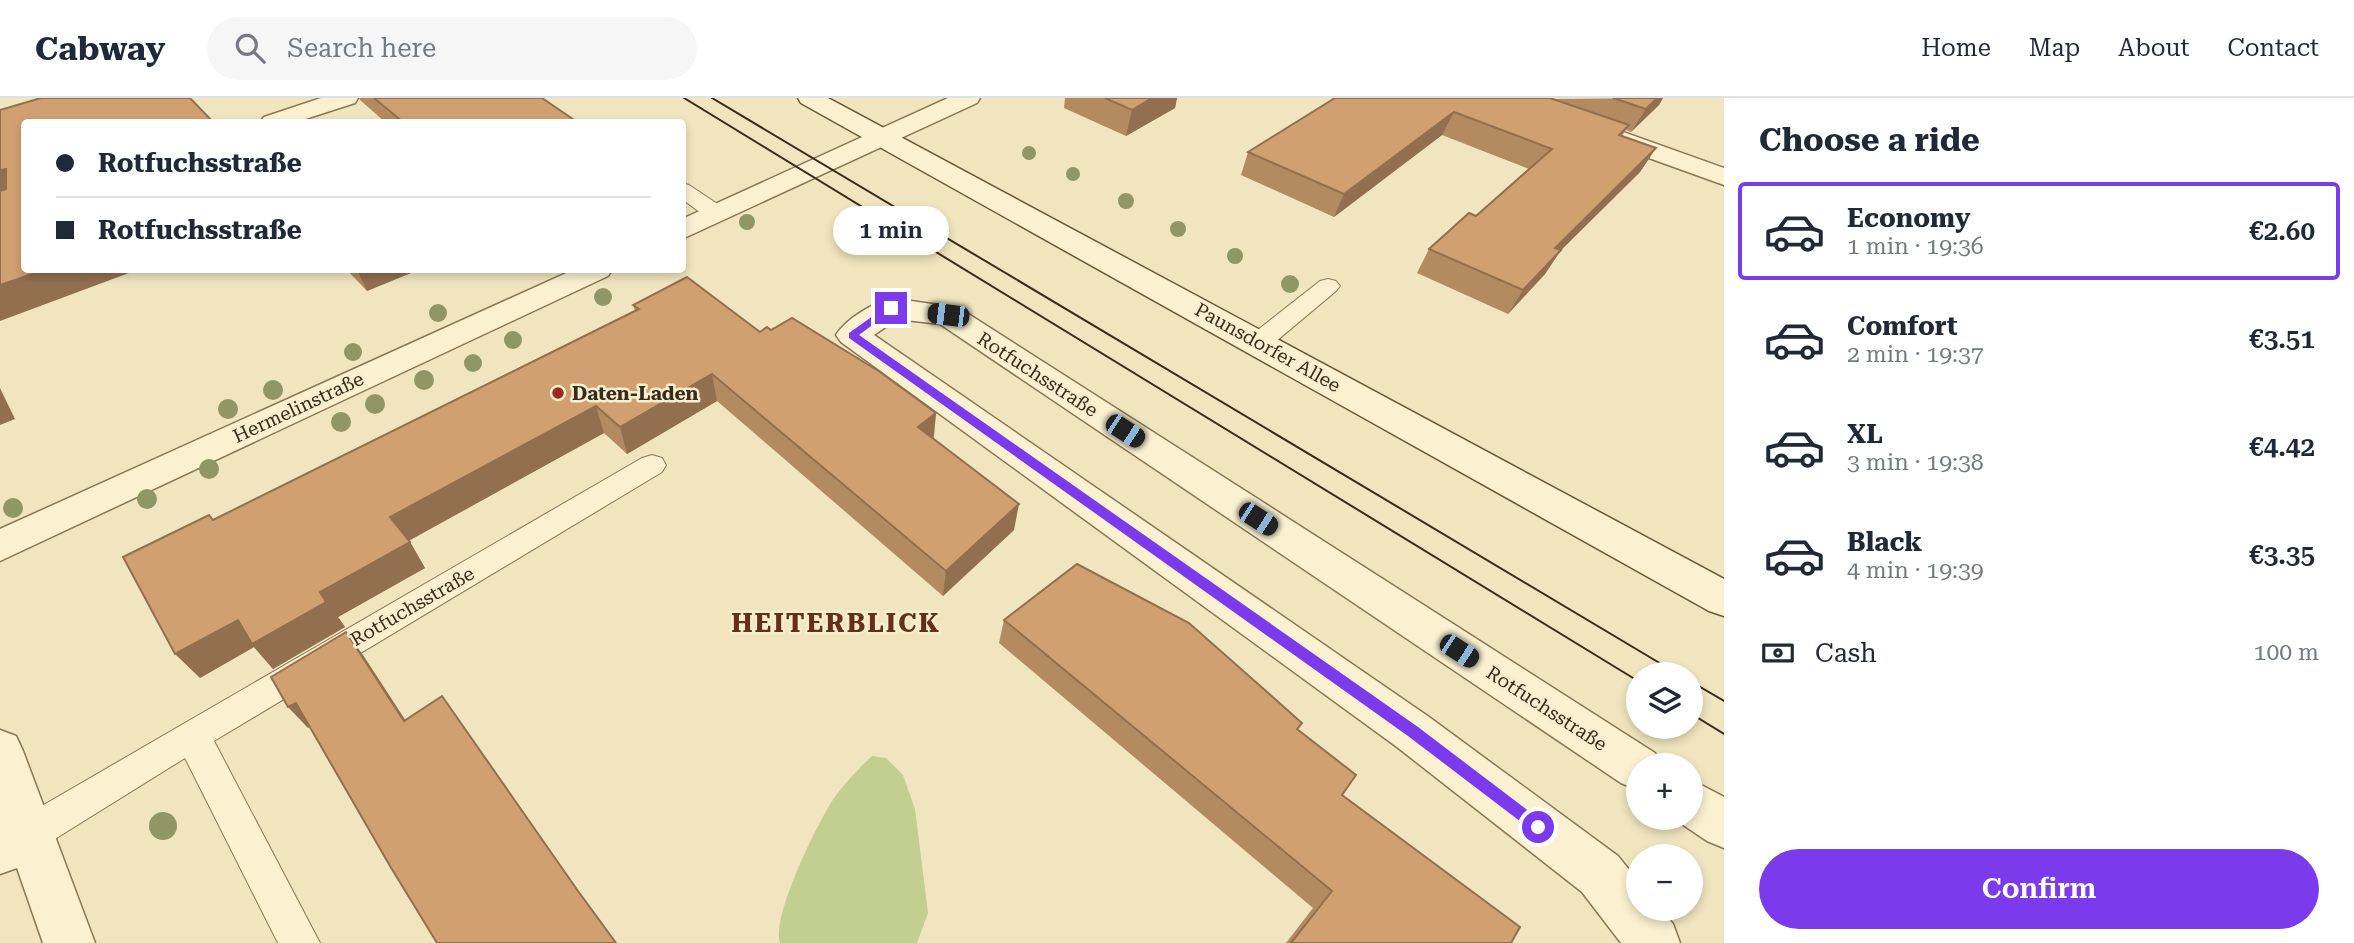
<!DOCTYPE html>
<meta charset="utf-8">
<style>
:root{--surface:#fff;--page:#f6f6f7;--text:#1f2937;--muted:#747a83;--line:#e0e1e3;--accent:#7c3aed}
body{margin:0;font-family:"Roboto Serif",serif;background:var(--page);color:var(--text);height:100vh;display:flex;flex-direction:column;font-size:26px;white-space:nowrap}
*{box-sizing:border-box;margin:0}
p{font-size:23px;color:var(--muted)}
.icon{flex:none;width:38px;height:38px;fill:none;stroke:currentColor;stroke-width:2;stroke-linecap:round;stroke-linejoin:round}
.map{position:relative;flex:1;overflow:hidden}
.drawer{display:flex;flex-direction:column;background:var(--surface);width:630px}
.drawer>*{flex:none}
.top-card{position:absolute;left:21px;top:21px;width:665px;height:154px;border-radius:7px;box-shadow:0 4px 10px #0003;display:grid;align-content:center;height:154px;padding:0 35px;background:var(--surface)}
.buttons{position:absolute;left:1626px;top:564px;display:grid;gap:14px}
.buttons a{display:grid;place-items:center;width:77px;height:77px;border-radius:50%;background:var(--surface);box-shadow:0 4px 10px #0003;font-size:35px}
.end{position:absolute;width:32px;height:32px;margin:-16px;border:9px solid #7c3aed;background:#fff;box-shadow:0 0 0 4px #fff}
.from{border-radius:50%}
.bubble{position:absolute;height:49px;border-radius:24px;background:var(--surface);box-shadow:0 4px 10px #0003;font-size:23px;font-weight:600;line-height:49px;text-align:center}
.car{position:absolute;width:21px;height:42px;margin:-21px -10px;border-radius:9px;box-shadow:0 0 5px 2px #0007;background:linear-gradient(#222 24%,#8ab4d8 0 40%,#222 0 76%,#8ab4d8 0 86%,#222 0)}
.top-card b{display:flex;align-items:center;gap:24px;height:66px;font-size:26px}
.top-card b+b{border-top:2px solid var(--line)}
.top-card i{width:18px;height:18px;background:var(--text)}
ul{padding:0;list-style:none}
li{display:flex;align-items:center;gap:21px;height:98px;margin:0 14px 10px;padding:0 21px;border:4px solid transparent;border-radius:7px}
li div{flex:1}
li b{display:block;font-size:26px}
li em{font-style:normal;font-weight:600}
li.active{border-color:var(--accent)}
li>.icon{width:63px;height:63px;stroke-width:1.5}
h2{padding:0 35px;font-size:32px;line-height:84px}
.pay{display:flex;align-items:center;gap:18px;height:77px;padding:0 35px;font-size:26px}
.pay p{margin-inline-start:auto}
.cta{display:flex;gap:14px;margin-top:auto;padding:14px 35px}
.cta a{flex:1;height:80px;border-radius:42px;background:var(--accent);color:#fff;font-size:28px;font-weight:600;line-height:80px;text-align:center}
header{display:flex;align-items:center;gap:42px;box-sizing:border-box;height:98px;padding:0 35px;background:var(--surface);border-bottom:2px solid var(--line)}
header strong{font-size:33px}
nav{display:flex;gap:38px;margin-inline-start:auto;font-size:24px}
.search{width:490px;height:63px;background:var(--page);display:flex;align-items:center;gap:18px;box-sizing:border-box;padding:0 24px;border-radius:38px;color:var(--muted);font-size:26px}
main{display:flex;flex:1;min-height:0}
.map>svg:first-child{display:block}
.green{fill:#c3cf91}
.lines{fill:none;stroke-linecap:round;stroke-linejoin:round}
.service-casing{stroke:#8a7555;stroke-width:2}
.minor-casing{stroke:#8a7555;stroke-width:3}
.secondary-casing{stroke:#6b5639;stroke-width:3}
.service{fill:#fbf1d1;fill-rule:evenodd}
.minor{fill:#fbf1d1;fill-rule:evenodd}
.secondary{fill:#fbf1d1;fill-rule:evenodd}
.tram{stroke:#382b1b;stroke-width:2}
.tree{fill:#919667}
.wall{fill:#b48a61}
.shaded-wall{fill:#92704f}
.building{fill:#d1a071;stroke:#92704f;stroke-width:2}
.route{fill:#7c3aed}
.poi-dot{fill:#9c2a22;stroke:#f7eece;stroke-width:2.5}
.labels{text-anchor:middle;stroke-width:5;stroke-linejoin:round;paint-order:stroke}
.street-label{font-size:19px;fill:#382b1b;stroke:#f7eece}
.poi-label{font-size:19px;font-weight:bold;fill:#382b1b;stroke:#f7eece;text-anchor:start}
.district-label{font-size:26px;font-weight:bold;letter-spacing:2px;fill:#672e18;stroke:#f7eece}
</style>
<header>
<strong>Cabway</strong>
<div class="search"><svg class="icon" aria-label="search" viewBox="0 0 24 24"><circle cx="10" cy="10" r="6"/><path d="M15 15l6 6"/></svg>Search here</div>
<nav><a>Home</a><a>Map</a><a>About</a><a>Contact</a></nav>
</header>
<main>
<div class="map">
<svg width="1724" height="845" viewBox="0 0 1724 845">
<rect width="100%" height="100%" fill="#f0e5be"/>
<!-- green -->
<path class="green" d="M 872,658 L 886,660 L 903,677 L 915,711 L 928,815 L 917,845 L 780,845 C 771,818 816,729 832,703 C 843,687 858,671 872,658 Z"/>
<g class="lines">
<!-- service casing -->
<g class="service-casing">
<g id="service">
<path d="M 682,85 L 689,87 L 725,111 L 728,116 L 725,121 L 709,121 L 682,101 Z"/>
<path d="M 1328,181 L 1336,183 L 1340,188 L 1336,193 L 1268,250 L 1259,252 L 1250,250 L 1246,244 L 1250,238 L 1320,183 Z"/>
<path d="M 652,357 L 662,360 L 666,367 L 662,374 L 214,643 L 320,845 L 278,845 L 185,660 L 42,749 L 29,754 L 16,749 L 10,736 L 16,723 L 642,360 Z"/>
</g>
</g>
<!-- minor casing -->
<g class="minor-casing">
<g id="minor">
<path d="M 321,0 L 358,0 L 355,5 L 296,24 L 260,24 L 264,19 Z"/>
<path d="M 948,0 L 980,0 L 977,5 L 682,141 L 682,121 Z"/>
<path d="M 1493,0 L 1528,0 L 1724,70 L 1724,87 L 1496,5 Z"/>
<path d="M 573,172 L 612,172 L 608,178 L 0,463 L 0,431 Z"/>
<path d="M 891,200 L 959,210 L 1655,655 L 1660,667 L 1638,667 L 1638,692 L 1621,685 L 940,226 L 897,221 L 874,237 L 1429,619 L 1618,758 L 1638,783 L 1638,810 L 1660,810 L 1673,826 L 1680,845 L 1621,845 L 1582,794 L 1397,649 L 841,244 L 836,237 C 846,221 873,205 891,200 Z"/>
<path d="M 0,632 L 16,638 L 23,653 L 95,845 L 43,845 L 17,770 L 0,776 Z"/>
<path d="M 1690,681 L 1724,699 L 1724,750 L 1707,743 L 1673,720 L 1690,719 Z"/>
</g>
</g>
<!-- secondary casing -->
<g class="secondary-casing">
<path id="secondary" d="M 798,0 L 828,0 L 1724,481 L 1724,518 L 1709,513 L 801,5 Z"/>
</g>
<!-- service -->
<use href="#service" class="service"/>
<!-- minor -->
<use href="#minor" class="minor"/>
<!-- secondary -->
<use href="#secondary" class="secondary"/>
<!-- tram -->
<g class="tram">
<path d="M 684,0 L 1638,583"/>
<path d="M 712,0 L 1678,576"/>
<path d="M 1690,583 L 1724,603"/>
<path d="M 1690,615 L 1724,636"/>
</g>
</g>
<!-- trees -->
<g class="tree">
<circle cx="1029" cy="55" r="7"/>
<circle cx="1073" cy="76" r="7"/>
<circle cx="1126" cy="103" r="8"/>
<circle cx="747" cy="124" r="8"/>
<circle cx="1178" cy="131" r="8"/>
<circle cx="1235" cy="158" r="8"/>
<circle cx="1290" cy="186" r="9"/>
<circle cx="603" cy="199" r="9"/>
<circle cx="438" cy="215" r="9"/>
<circle cx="513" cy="242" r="9"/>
<circle cx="353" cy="254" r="9"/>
<circle cx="473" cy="265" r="9"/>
<circle cx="424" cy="282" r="10"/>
<circle cx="273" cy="292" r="10"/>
<circle cx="375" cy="306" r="10"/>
<circle cx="228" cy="311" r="10"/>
<circle cx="341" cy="324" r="10"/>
<circle cx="209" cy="371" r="10"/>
<circle cx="147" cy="401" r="10"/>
<circle cx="13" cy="410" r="10"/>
<circle cx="163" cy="728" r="14"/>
</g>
<!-- wall -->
<g class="wall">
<path d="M 359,0 L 542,0 L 577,24 L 385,24 L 360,2 Z"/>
<path d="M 1065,0 L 1177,0 L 1175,10 L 1126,38 L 1064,10 Z"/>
<path d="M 1335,0 L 1552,1 L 1663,0 L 1659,7 L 1631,34 L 1626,32 L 1622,38 L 1656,50 L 1640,74 L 1561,152 L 1545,176 L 1508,216 L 1417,175 L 1429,151 L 1476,118 L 1529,71 L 1442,37 L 1334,119 L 1241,77 L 1248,54 Z"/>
<path d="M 347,172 L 418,172 L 367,193 Z"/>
<path d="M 633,207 L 760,234 L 771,232 L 936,315 L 934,340 L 1014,432 L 943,498 L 717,303 L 627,356 L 604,335 L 409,442 L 425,470 L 338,519 L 345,529 L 273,571 L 254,549 L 200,580 L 213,422 L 635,213 Z"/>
<path d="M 1004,522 L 1297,631 L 1342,697 L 1511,845 L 1286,845 L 1313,810 L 999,545 Z"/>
</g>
<!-- shaded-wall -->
<g class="shaded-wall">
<path d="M 1152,0 L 1177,0 L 1175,10 L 1126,38 L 1132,12 Z"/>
<path d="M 1657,0 L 1663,0 L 1659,7 L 1631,34 L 1646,11 Z"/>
<path d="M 1454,14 L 1442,37 L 1334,119 L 1344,96 Z"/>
<path d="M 1656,50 L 1640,74 L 1539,174 L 1555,150 Z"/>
<path d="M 6,71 L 24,95 L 0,104 L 0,72 Z"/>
<path d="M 1561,152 L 1545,176 L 1508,216 L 1523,192 Z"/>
<path d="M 44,172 L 137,172 L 0,223 L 0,187 Z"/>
<path d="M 357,172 L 418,172 L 367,193 Z"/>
<path d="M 712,276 L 717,303 L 627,356 L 620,329 Z"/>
<path d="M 0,290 L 15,321 L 0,327 Z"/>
<path d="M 596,308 L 604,335 L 405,445 L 390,419 Z"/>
<path d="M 936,315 L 933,341 L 918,329 Z"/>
<path d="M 1019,406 L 1014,432 L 943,498 L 946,473 Z"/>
<path d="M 410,444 L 425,470 L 338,519 L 345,529 L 273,571 L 254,549 L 200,580 L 175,556 L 238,522 L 320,494 Z"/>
<path d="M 346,534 L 363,557 L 419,643 L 404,623 Z"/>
<path d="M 296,605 L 315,626 L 308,630 L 288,609 Z"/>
</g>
<!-- building -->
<g class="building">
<path d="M 41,0 L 190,0 L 213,24 L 24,24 L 24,172 L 44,172 L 0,187 L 0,93 L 6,91 L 6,71 L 0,72 L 0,12 Z"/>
<path d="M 374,0 L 542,0 L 577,24 L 403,24 Z"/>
<path d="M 1105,0 L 1152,0 L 1132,12 Z"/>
<path d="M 1335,0 L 1550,0 L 1629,27 L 1619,37 L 1656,50 L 1555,150 L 1561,152 L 1523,192 L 1429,151 L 1469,115 L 1476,118 L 1552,51 L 1454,14 L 1344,96 L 1248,54 Z"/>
<path d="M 1613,0 L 1657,0 L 1646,11 Z"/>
<path d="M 687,179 L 760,234 L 767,229 L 771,232 L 792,220 L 880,274 L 936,315 L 918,329 L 1019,406 L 946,473 L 712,276 L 620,329 L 596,308 L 390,419 L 410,444 L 320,494 L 326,504 L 252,546 L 238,522 L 175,556 L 123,459 L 209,417 L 213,422 L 639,211 L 633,207 Z"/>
<path d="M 1077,466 L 1189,525 L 1302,625 L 1297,631 L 1356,677 L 1342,697 L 1520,829 L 1511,845 L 1291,845 L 1332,793 L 1004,522 Z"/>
<path d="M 346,534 L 404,623 L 442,598 L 578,793 L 616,845 L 437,845 L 390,768 L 296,605 L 288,609 L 271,579 Z"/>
</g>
<!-- route -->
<path class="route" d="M 887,208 L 895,210 L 859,237 L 1418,629 L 1543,724 L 1545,729 L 1543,733 L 1533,733 L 1408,638 L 849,240 L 849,235 Z"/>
<!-- markers -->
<circle class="poi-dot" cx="558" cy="295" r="7"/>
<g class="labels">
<!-- street labels -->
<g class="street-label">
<text transform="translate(1268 249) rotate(29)" y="7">Paunsdorfer Allee</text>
<text transform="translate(1038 276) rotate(33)" y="7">Rotfuchsstraße</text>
<text transform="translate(298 309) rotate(-25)" y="7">Hermelinstraße</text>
<text transform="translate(412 508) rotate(-30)" y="7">Rotfuchsstraße</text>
<text transform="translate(1547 610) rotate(33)" y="7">Rotfuchsstraße</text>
</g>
<!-- poi labels -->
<g class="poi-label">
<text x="572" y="302">Daten-Laden</text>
</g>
<!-- district labels -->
<g class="district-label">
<text x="836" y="534">HEITERBLICK</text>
</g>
</g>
</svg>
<div class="buttons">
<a><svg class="icon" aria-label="layers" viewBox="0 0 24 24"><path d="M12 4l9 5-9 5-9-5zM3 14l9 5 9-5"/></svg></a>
<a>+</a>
<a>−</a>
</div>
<i class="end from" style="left:1538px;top:729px"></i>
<i class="end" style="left:891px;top:210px"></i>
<div class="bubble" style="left:833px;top:108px;width:116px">1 min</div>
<i class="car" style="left:948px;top:217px;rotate:277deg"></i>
<i class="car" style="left:1125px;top:333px;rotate:123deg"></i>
<i class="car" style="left:1258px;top:421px;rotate:123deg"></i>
<i class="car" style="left:1459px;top:553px;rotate:123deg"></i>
<div class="top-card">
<b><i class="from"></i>Rotfuchsstraße</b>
<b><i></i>Rotfuchsstraße</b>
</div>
</div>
<section class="drawer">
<h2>Choose a ride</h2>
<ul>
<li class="active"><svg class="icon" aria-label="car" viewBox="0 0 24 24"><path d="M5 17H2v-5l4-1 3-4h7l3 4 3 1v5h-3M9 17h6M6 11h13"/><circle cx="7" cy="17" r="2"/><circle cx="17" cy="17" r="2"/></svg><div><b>Economy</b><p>1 min · 19:36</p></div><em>€2.60</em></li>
<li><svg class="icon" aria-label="car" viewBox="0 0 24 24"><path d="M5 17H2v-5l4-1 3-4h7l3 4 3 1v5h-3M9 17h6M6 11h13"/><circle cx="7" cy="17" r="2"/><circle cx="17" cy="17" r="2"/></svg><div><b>Comfort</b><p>2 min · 19:37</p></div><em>€3.51</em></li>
<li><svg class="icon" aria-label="car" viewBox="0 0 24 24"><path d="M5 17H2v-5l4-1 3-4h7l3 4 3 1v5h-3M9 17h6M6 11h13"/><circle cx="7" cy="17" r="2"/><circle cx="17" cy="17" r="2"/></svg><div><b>XL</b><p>3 min · 19:38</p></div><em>€4.42</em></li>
<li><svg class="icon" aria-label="car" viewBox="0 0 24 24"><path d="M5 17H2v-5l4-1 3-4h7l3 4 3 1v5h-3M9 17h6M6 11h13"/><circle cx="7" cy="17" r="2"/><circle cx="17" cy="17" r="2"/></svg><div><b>Black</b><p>4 min · 19:39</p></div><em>€3.35</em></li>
</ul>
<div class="pay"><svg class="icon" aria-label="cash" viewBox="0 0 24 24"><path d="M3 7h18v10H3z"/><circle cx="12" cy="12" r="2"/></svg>Cash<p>100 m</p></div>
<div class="cta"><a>Confirm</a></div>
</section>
</main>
